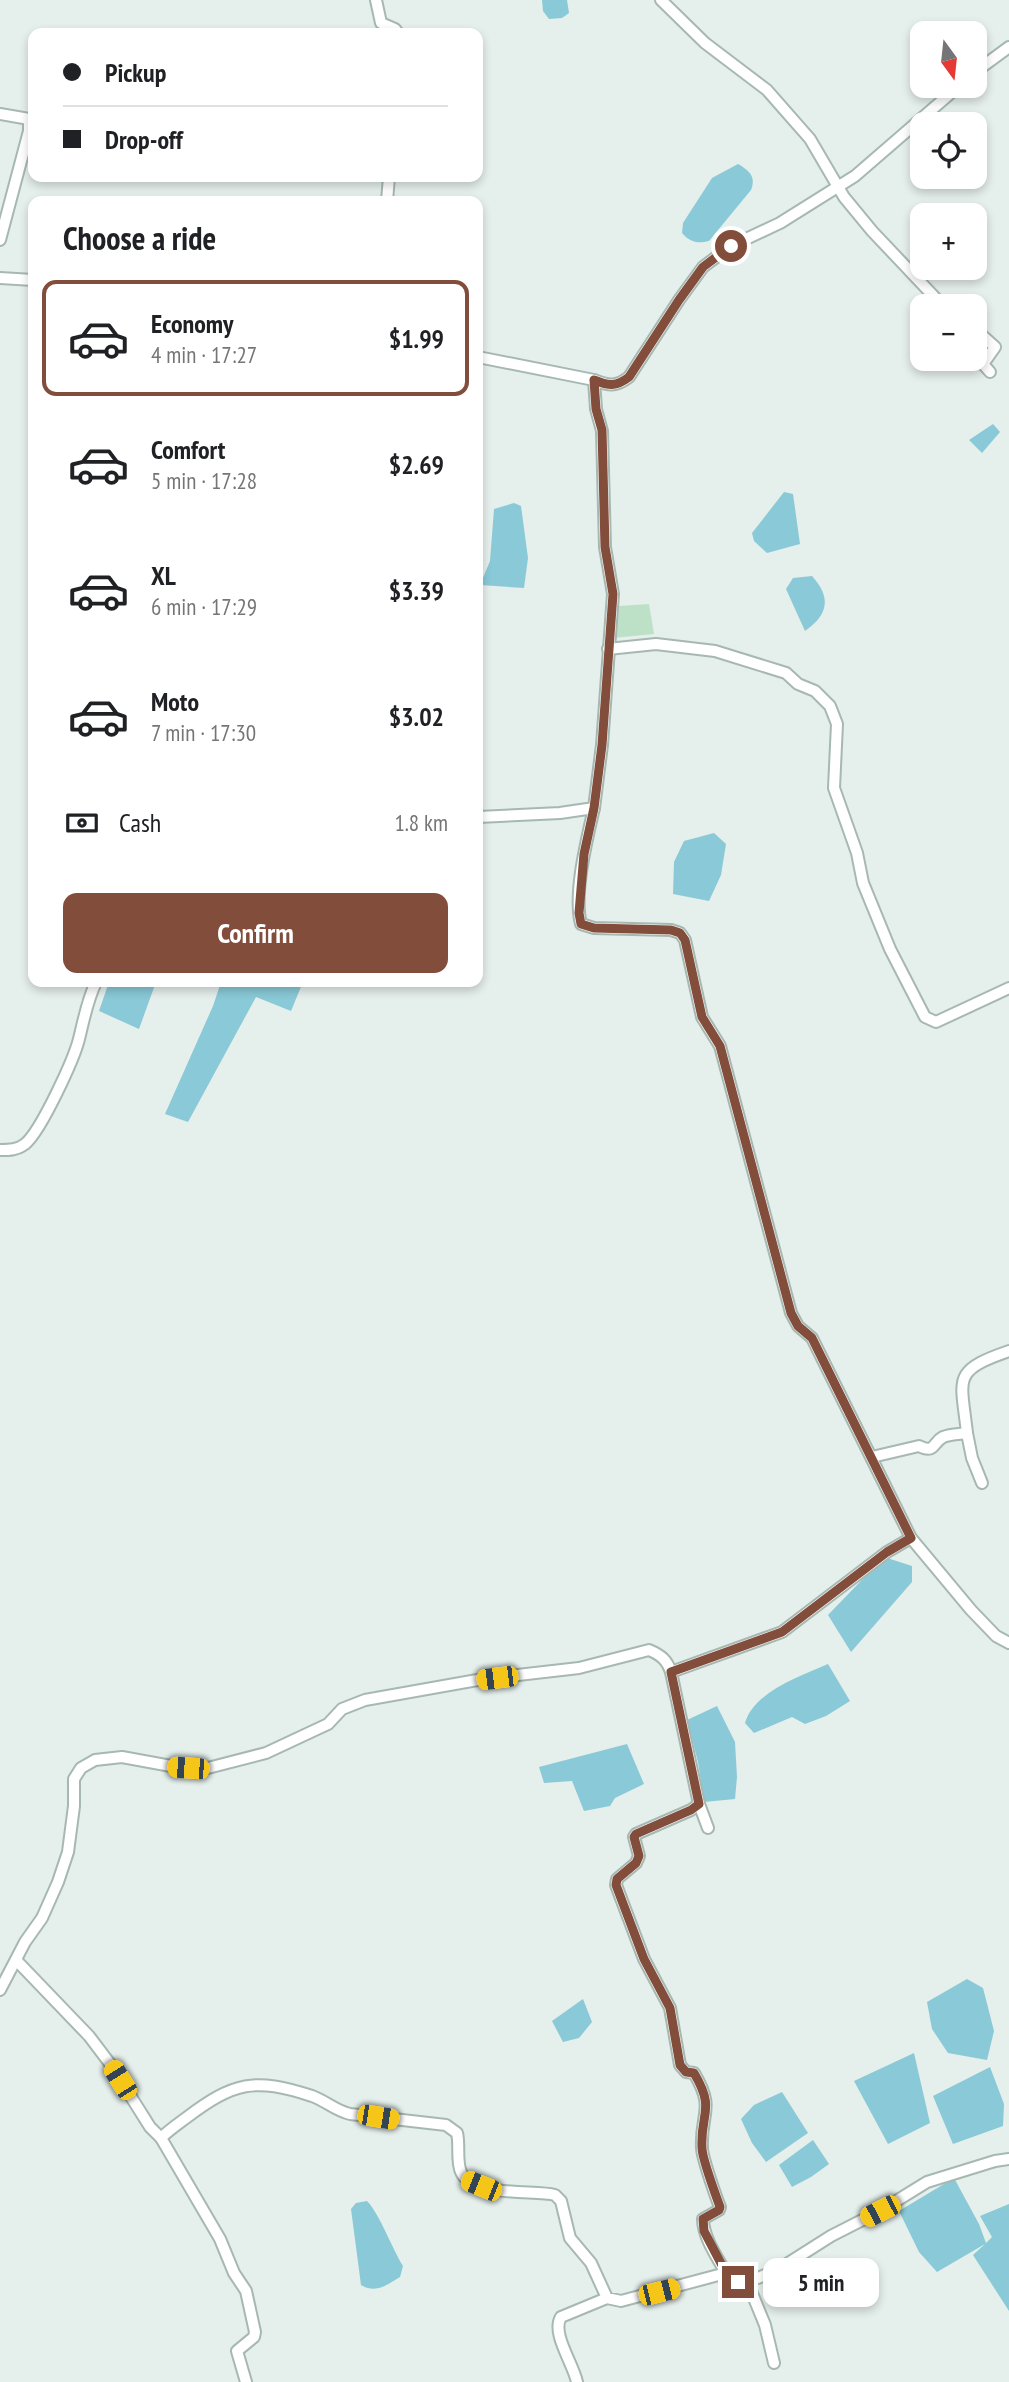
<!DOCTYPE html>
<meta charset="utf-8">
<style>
:root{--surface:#fff;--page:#f6f6f6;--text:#202124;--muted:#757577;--line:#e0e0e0;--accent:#824d3b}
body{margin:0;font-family:"PT Sans Narrow",sans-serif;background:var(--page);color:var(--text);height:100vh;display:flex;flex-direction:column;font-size:26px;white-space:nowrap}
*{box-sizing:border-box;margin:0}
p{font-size:23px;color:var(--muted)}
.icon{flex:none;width:38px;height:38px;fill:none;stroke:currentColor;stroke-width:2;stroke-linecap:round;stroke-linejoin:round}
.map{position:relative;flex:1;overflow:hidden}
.panel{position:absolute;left:28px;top:196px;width:455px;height:791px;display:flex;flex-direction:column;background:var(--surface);border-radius:14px;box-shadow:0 4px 10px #0003}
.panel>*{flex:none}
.hud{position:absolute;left:28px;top:28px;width:455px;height:154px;border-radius:14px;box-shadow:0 4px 10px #0003;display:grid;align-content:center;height:154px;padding:0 35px;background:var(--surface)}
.needle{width:46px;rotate:165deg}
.tools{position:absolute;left:910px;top:21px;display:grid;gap:14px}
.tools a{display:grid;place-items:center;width:77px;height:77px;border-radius:14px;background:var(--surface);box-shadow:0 4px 10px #0003;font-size:35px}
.end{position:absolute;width:32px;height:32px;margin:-16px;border:9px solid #824d3b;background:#fff;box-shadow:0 0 0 4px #fff}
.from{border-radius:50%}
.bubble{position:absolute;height:49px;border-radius:14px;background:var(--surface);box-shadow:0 4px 10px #0003;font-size:23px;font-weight:800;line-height:49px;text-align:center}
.car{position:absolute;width:21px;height:42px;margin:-21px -10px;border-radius:9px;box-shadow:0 0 5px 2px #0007;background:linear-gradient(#f5c518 24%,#345 0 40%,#f5c518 0 76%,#345 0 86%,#f5c518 0)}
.hud b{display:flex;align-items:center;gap:24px;height:66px;font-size:26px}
.hud b+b{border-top:2px solid var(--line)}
.hud i{width:18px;height:18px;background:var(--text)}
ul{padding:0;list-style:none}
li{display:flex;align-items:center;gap:21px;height:116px;margin:0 14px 10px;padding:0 21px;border:4px solid transparent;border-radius:14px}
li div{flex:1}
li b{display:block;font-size:26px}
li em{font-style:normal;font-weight:800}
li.active{border-color:var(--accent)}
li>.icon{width:63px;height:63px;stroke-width:1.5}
h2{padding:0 35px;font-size:32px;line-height:84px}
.pay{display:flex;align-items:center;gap:18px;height:77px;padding:0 35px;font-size:26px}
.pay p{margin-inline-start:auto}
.primary-button{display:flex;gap:14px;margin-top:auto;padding:14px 35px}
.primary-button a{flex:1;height:80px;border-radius:14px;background:var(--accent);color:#fff;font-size:28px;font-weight:800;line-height:80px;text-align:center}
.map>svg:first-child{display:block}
.green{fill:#bde1c7}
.water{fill:#8ac9d7}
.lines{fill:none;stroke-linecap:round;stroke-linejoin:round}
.minor-casing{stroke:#a7b8b2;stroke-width:14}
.minor{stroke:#fff;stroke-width:10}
.route{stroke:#824d3b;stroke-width:9}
</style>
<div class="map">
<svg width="1009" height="2382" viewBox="0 0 1009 2382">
<rect width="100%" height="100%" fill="#e5efeb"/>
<!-- green -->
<path class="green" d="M 649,604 L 654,634 L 613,638 L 619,606 Z"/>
<!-- water -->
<g class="water">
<path d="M 542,0 L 567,0 L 569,13 L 562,18 L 549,19 L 543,11 Z"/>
<path d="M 738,164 C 750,171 756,177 751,190 L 709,241 C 697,244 690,242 682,233 L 683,223 L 712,178 Z"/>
<path d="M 993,424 L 1000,432 L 982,453 L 969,440 Z"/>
<path d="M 784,492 L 793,494 L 800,544 L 767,553 L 754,541 L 752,533 Z"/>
<path d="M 514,503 L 521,506 L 528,558 L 524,588 L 480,585 L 490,561 L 494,509 Z"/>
<path d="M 812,576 C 831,597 829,614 805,631 L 786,589 L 793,578 Z"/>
<path d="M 714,833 L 726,844 L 721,875 L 709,901 L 673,894 L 674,862 L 684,841 Z"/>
<path d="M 109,982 L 156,982 L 139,1029 L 99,1011 Z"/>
<path d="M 221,982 L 303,982 L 291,1011 L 256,997 L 188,1122 L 165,1114 L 213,1006 Z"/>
<path d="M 884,1557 L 912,1566 L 912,1582 L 851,1652 L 828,1615 Z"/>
<path d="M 828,1664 L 850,1701 L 826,1716 L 805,1724 L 792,1717 L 754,1733 L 745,1723 C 754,1692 800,1676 828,1664 Z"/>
<path d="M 717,1706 L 735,1742 L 737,1777 L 735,1799 L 704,1802 L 698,1762 L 687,1720 Z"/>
<path d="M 627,1744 L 644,1784 L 615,1798 L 610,1806 L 584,1811 L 572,1781 L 544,1783 L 539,1767 Z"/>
<path d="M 967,1979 L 983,1988 L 994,2031 L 987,2060 L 948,2053 L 932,2029 L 927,2002 Z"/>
<path d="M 583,1999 L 592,2022 L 579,2038 L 563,2042 L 552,2021 Z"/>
<path d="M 914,2053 L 930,2123 L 888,2144 L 854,2081 Z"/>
<path d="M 990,2067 L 1004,2104 L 1003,2126 L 953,2144 L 933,2096 Z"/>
<path d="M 782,2092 L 808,2133 L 766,2162 L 752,2143 L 741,2119 L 754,2105 Z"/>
<path d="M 813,2140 L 829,2164 L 811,2177 L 792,2187 L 779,2165 Z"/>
<path d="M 954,2178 L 979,2224 L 986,2243 L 992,2237 L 980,2216 L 1009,2204 L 1009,2311 L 973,2255 L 985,2244 L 937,2272 L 919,2252 L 899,2211 Z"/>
<path d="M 367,2201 C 379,2213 392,2248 403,2266 L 400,2277 C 387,2285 375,2294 361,2285 L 351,2209 L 356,2203 Z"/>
</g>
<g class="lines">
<!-- minor casing -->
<g class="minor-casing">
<g id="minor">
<path d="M 376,0 L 381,23 L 395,29 L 398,33"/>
<path d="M 661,0 L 705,43 L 767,90 L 810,139 L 844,197 L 872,231 L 943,306"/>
<path d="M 975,72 L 1009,47"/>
<path d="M 0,114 L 29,119 L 29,131 L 0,240"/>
<path d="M 387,201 L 389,177"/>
<path d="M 0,278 L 33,280"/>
<path d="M 975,329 L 995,347 L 983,364 L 990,372"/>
<path d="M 478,357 L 594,380"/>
<path d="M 608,649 L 656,644 L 715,651 L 786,673 L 798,684 L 815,691 L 830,706 L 837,724 L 834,788 L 857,853 L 863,883 L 890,949 L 925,1017 L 936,1022 L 1009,988"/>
<path d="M 594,808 C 587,839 573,894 581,924 L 594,928 L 671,930 L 680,933 L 685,940 L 702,1017 L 720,1046 L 791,1313 L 798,1326 L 812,1338 L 911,1538 L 971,1610 L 996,1636 L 1009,1643"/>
<path d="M 478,817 L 560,813 L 594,808 L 602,745 L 613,594 L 605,547 L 602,431 L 596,409 L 594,380 C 609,386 616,387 629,377 L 679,300 L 703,267 L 731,246 L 780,223 L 855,176 L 959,86"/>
<path d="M 0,1150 C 10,1150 17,1150 25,1144 C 41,1131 74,1059 79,1039 C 84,1019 87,1001 96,982"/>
<path d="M 967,1433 L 972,1458 L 982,1483"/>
<path d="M 872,1457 L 919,1446 C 935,1454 932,1443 943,1437 C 950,1434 960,1434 967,1433 C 961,1378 951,1371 1009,1351"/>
<path d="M 699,1804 L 691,1810 L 636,1834 L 634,1837 L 639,1856 L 636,1863 L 617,1879 L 616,1885 L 644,1959 L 670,2008 L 680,2065 L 686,2072 L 694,2073 C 716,2110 700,2113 702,2148 C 702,2157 716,2197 720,2207 L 719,2210 L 703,2219 C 703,2237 717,2257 726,2273"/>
<path d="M 708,1828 L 699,1804 L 671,1672 L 782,1632 L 887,1552 L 911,1538"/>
<path d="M 16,1960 L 89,2036 L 111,2065 L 150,2127 L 161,2138 C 169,2130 178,2124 186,2118 C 234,2082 254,2077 312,2096 C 326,2101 336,2111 350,2114 L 446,2125 L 457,2133 C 460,2145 456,2161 461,2172 C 471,2197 534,2190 555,2195 L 561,2201 L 570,2238 L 591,2263 L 607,2298 L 621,2301 L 726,2273 L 738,2282 L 758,2278 L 779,2269 L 831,2236 L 880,2211 L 927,2182 L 995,2161 L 1009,2159"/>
<path d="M 0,1990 L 25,1942 L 42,1918 L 58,1882 L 68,1852 L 74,1806 L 74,1779 L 81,1768 L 95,1760 L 122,1757 L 171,1766 L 204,1769 L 266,1753 L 328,1724 L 342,1709 L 365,1700 L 483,1679 L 579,1668 L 649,1650 C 661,1655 667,1660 671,1672"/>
<path d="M 161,2138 L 220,2239 L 234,2273 L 246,2291 L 255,2332 L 254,2337 L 237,2351 L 246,2382"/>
<path d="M 747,2281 L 765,2325 L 774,2363"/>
<path d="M 577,2382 C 573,2363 551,2333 561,2317 L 607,2298"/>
</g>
</g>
<!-- minor -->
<use href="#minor" class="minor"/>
</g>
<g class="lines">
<!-- route -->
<path class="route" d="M 731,246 L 703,267 L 679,300 L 629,377 C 616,387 609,386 594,380 L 596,409 L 602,430 L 605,547 L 613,594 L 602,745 L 594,808 L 584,854 L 579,913 L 581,924 L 594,928 L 671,930 L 680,933 L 685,940 L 702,1017 L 720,1046 L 791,1313 L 798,1326 L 812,1338 L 911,1538 L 887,1552 L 782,1632 L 671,1672 L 699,1804 L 691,1810 L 636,1834 L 634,1837 L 639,1856 L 636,1863 L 617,1879 L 616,1885 L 644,1959 L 670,2008 L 680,2065 L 686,2072 L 694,2073 C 716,2110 700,2113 702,2148 C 702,2158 716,2196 720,2207 L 719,2210 L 703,2219 L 704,2231 L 726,2273 L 729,2278 L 738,2282"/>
</g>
</svg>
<div class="tools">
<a><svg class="needle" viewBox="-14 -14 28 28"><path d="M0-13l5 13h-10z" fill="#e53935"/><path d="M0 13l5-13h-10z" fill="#757577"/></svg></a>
<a><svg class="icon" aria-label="locate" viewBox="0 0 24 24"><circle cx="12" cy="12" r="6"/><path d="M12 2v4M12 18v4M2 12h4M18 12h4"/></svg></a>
<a>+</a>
<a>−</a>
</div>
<i class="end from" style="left:731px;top:246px"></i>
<i class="end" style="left:738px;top:2282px"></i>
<div class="bubble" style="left:763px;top:2258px;width:116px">5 min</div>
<i class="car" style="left:497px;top:1678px;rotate:263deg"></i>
<i class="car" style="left:188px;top:1768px;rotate:274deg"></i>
<i class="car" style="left:120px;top:2080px;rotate:328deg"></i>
<i class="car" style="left:378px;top:2117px;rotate:99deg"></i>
<i class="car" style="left:481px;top:2186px;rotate:292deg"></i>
<i class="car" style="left:880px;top:2211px;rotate:243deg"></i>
<i class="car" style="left:659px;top:2292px;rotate:76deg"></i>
<div class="hud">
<b><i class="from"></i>Pickup</b>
<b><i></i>Drop-off</b>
</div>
<section class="panel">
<h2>Choose a ride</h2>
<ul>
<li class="active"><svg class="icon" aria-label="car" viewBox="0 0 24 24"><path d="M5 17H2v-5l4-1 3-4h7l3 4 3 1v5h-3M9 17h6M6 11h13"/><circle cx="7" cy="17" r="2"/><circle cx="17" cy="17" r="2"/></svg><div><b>Economy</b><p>4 min · 17:27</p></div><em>$1.99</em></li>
<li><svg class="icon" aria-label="car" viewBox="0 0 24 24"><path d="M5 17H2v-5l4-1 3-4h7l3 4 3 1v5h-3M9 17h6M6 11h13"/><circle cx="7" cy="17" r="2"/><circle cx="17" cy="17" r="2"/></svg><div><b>Comfort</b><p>5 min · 17:28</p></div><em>$2.69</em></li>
<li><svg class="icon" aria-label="car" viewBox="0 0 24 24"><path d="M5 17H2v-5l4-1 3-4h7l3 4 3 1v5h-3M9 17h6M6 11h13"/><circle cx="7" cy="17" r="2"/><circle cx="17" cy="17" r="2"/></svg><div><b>XL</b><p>6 min · 17:29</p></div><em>$3.39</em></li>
<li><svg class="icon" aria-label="car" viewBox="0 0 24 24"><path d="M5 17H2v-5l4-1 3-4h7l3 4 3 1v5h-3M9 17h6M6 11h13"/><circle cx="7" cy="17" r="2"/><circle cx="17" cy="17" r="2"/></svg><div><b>Moto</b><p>7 min · 17:30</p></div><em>$3.02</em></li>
</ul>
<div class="pay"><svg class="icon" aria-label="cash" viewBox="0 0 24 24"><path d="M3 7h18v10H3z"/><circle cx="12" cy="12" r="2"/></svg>Cash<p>1.8 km</p></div>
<div class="primary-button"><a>Confirm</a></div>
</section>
</div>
